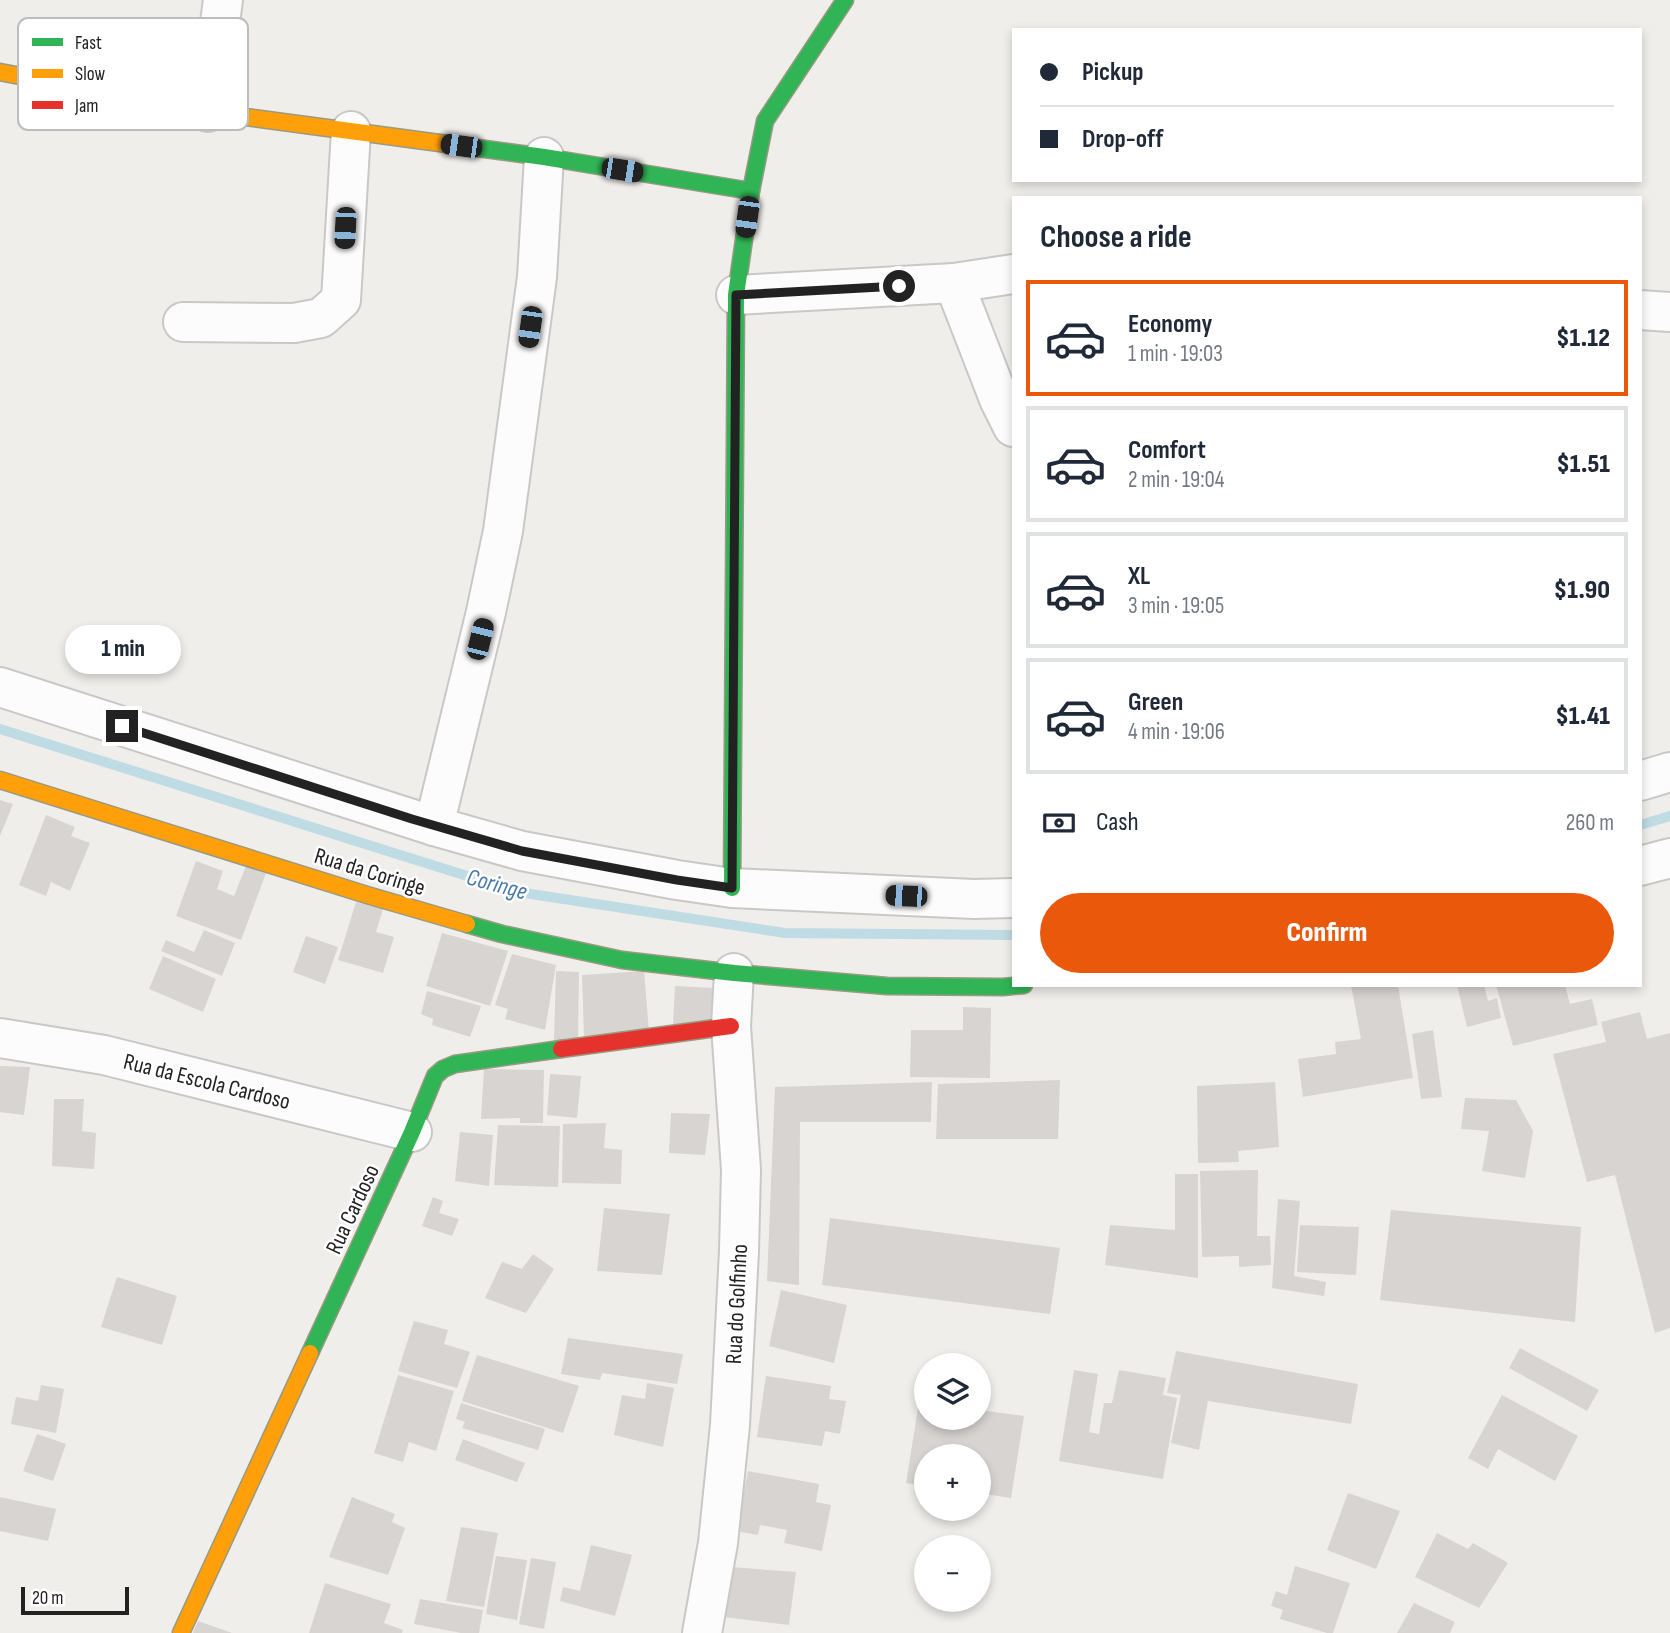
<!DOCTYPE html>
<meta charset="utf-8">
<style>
:root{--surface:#fff;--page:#f6f6f7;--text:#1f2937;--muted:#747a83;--line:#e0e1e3;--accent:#ea580c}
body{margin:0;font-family:"Sofia Sans Condensed",sans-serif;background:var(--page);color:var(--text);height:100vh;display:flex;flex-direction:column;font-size:26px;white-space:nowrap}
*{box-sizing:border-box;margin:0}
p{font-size:23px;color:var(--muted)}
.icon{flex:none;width:38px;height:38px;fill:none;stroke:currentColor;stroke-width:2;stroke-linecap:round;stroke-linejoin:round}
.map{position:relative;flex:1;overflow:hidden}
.drawer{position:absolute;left:1012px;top:196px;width:630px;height:791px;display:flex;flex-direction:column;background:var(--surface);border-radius:0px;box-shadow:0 4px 10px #0003}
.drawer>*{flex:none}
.guide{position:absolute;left:1012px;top:28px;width:630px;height:154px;border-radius:0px;box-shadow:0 4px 10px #0003;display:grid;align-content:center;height:154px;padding:0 28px;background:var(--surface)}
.buttons{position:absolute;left:914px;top:1353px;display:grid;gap:14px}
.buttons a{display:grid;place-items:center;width:77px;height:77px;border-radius:50%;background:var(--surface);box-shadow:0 4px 10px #0003;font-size:35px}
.scale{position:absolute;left:21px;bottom:18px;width:108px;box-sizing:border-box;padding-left:7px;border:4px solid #222;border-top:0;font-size:19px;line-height:24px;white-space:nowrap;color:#222;-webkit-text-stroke:5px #fff;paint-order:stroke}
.end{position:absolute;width:32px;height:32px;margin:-16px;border:9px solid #222;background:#fff;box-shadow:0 0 0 4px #fff}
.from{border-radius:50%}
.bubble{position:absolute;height:49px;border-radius:24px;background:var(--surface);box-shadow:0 4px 10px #0003;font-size:23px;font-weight:800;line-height:49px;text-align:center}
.car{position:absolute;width:21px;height:42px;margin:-21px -10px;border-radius:9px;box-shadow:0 0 5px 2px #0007;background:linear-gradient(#222 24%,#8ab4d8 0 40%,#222 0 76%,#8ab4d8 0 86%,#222 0)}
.guide b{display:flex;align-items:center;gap:24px;height:66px;font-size:26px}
.guide b+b{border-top:2px solid var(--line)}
.guide i{width:18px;height:18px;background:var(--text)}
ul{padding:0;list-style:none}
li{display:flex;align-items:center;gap:21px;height:116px;margin:0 14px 10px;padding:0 14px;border:4px solid var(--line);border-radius:0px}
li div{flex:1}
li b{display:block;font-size:26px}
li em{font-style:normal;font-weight:800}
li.selected{border-color:var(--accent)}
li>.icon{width:63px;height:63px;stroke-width:1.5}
h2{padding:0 28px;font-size:32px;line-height:84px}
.pay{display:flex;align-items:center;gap:18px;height:77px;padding:0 28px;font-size:26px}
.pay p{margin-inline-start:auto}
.button{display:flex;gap:14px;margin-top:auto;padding:14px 28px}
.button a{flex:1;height:80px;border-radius:42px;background:var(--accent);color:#fff;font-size:28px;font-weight:800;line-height:80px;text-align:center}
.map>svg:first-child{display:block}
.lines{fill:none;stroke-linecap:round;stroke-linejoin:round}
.stream{stroke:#bfdbe3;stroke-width:10}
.building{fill:#d7d4d2}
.street-casing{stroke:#c9c8c7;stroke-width:42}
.fast-casing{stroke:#999a82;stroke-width:19}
.slow-casing{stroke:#999a82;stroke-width:19}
.jam-casing{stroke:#999a82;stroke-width:19}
.street{stroke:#fdfcfc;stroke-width:38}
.fast{stroke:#30b455;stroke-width:16}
.slow{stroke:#ff9f0a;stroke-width:16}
.jam{stroke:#e5322d;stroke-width:16}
.route{stroke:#222;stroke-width:9}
.labels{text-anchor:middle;stroke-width:5;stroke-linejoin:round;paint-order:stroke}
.street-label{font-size:23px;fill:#222;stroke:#fff}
.water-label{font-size:24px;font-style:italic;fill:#4a7aab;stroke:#fff}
.key{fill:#fff;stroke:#bdbdbd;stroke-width:2}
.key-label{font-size:19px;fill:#222}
</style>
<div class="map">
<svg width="1670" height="1633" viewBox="0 0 1670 1633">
<rect width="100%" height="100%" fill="#f0eeeb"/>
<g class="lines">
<!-- stream -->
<g class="stream">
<path d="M 0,729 L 518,892 L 785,933 L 1013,935"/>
<path d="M 1640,825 L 1670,816"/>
</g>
</g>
<!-- building -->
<g class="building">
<path d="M 0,800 L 13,804 L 0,836 Z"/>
<path d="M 46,815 L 75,827 L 71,836 L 90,843 L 70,891 L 51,882 L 46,896 L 19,885 Z"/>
<path d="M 196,861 L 223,871 L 217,889 L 234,896 L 246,866 L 266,873 L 241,940 L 176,916 Z"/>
<path d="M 356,902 L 383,909 L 376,932 L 394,937 L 383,973 L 338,960 Z"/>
<path d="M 204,930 L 235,943 L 222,976 L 161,951 L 166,940 L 194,952 Z"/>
<path d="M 442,933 L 508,951 L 490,1006 L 426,986 Z"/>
<path d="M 306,936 L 338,947 L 325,984 L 293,972 Z"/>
<path d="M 512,954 L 556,965 L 545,1030 L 505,1019 L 508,1009 L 495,1005 Z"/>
<path d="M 163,956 L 216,979 L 203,1012 L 149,989 Z"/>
<path d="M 556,971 L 579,972 L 578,1039 L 554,1041 Z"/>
<path d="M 644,971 L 649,1032 L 584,1036 L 582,975 Z"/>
<path d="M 1351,985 L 1398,985 L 1413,1078 L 1303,1097 L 1298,1059 L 1336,1054 L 1335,1042 L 1361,1039 Z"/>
<path d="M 1457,985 L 1484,985 L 1488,1001 L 1497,998 L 1501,1018 L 1467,1027 Z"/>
<path d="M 1496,985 L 1565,985 L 1570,1004 L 1592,999 L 1598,1025 L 1513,1046 Z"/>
<path d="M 675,986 L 714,988 L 711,1024 L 673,1025 Z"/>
<path d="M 427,991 L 481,1006 L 470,1037 L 432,1025 L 433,1019 L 421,1014 Z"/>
<path d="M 963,1007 L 991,1008 L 990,1078 L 910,1077 L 911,1030 L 963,1030 Z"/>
<path d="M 1640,1012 L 1647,1039 L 1670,1033 L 1670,1328 L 1655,1333 L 1615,1175 L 1587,1182 L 1553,1054 L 1606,1042 L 1601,1022 Z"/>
<path d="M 1433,1030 L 1442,1097 L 1421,1099 L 1412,1034 Z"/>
<path d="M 0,1066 L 30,1067 L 24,1115 L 0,1112 Z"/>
<path d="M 484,1069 L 544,1070 L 543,1123 L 520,1123 L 520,1118 L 481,1119 Z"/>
<path d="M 550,1074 L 581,1076 L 577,1118 L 547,1115 Z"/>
<path d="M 1060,1080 L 1058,1139 L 936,1139 L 938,1084 Z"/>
<path d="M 932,1082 L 931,1122 L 800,1122 L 799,1285 L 767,1281 L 775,1087 Z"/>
<path d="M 1275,1082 L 1279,1147 L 1238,1151 L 1239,1162 L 1198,1163 L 1197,1086 Z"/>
<path d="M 1465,1098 L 1516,1100 L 1533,1131 L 1525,1178 L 1482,1171 L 1489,1131 L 1461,1129 Z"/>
<path d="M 54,1099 L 84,1099 L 82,1131 L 96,1133 L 94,1169 L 52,1166 Z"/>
<path d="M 671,1113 L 710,1114 L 705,1155 L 669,1153 Z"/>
<path d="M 606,1123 L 604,1148 L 622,1150 L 621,1184 L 562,1183 L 563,1124 Z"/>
<path d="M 498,1125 L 560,1126 L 558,1187 L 494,1185 Z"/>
<path d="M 460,1132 L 493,1135 L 489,1186 L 455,1181 Z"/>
<path d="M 1258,1170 L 1257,1236 L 1270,1236 L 1271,1265 L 1239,1267 L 1239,1256 L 1202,1257 L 1200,1171 Z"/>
<path d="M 1175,1174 L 1198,1174 L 1198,1278 L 1105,1265 L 1110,1225 L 1175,1230 Z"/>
<path d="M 433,1197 L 443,1201 L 439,1213 L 459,1219 L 452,1236 L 422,1226 Z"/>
<path d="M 1278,1199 L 1300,1201 L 1294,1276 L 1326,1282 L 1324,1296 L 1272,1288 Z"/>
<path d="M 604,1208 L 670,1214 L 662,1275 L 597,1271 Z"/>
<path d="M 1391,1210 L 1581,1227 L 1575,1322 L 1380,1300 Z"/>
<path d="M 830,1218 L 1060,1248 L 1050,1314 L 822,1285 Z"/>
<path d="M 1300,1225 L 1359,1227 L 1356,1275 L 1297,1272 Z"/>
<path d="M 533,1254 L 554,1269 L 526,1313 L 485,1298 L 502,1262 L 522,1269 Z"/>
<path d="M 117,1277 L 177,1296 L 162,1345 L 101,1327 Z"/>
<path d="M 781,1290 L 847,1305 L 834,1363 L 769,1346 Z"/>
<path d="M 414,1321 L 448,1330 L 444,1344 L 470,1352 L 457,1388 L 398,1371 Z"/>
<path d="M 568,1338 L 683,1354 L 677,1384 L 602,1373 L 600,1380 L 561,1374 Z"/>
<path d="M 1520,1348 L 1599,1390 L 1587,1411 L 1509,1368 Z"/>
<path d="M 1176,1351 L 1358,1384 L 1351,1424 L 1208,1401 L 1199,1450 L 1171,1443 L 1181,1395 L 1167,1393 Z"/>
<path d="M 477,1355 L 579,1386 L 563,1433 L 462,1401 Z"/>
<path d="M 1074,1370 L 1098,1374 L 1089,1432 L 1099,1434 L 1104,1403 L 1112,1403 L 1119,1370 L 1166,1378 L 1163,1395 L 1177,1398 L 1163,1479 L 1059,1461 Z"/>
<path d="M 398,1375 L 454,1391 L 436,1451 L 409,1442 L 403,1462 L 374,1453 Z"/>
<path d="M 766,1376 L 831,1386 L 829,1399 L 846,1401 L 840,1434 L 825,1431 L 822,1446 L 757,1437 Z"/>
<path d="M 647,1383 L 674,1388 L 663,1447 L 614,1435 L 622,1395 L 645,1399 Z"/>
<path d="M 41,1385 L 64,1389 L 56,1433 L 11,1424 L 16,1397 L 38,1401 Z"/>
<path d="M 1502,1395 L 1578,1436 L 1555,1481 L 1498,1449 L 1488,1469 L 1468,1458 Z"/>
<path d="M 919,1402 L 926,1402 L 926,1418 L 978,1418 L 978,1410 L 1024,1416 L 1011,1498 L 978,1493 L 978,1456 L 926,1456 L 926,1486 L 906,1483 Z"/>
<path d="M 461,1403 L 545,1429 L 538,1450 L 462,1428 L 465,1422 L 456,1419 Z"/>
<path d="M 37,1434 L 66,1444 L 53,1481 L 23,1471 Z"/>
<path d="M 463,1439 L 525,1463 L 517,1482 L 455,1460 Z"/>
<path d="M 748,1471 L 819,1484 L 816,1502 L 831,1505 L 822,1551 L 784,1543 L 787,1530 L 760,1525 L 758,1535 L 736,1531 Z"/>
<path d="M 1348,1493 L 1400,1511 L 1376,1569 L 1327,1550 Z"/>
<path d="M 0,1497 L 56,1509 L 48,1541 L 0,1531 Z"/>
<path d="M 352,1497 L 395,1514 L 392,1522 L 405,1528 L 388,1575 L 329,1557 Z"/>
<path d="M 461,1527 L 498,1533 L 484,1607 L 446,1601 Z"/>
<path d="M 1437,1533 L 1468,1549 L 1473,1543 L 1508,1563 L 1479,1608 L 1415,1577 Z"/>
<path d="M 591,1545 L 632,1555 L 615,1616 L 560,1601 L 563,1587 L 580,1591 Z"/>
<path d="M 496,1556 L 527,1560 L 517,1620 L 486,1614 Z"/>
<path d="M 531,1558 L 556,1562 L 544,1629 L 519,1624 Z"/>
<path d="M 1295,1566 L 1350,1583 L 1333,1633 L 1327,1633 L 1280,1619 L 1283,1610 L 1271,1606 L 1276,1591 L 1287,1595 Z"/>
<path d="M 731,1567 L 796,1572 L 789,1625 L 724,1617 Z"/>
<path d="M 325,1583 L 391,1604 L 384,1623 L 403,1630 L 402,1633 L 309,1633 Z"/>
<path d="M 420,1599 L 483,1610 L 479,1633 L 461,1633 L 414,1624 Z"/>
<path d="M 1414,1603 L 1455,1622 L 1450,1633 L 1397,1633 Z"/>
<path d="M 198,1621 L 232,1633 L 193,1633 Z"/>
</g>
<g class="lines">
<!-- street casing -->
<g class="street-casing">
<g id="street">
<path d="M 208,112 L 223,0"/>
<path d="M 954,283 L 999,399 L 1013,427"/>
<path d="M 736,295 L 954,283 L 1013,274"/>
<path d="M 1640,310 L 1670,312"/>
<path d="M 183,322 L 294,323 L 321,318 L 341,300 L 351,131"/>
<path d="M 0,687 L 434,826 L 522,851 L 677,880 L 732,888 L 974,899 L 1013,898"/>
<path d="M 1640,781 L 1670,772"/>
<path d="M 434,826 L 486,612 L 503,531 L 537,277 L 544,157"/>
<path d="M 1640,866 L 1670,858"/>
<path d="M 0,1038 L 104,1055 L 412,1132"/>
<path d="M 702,1633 L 718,1543 L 730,1425 L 739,1251 L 741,1170 L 731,1026 L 734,973"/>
</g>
</g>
<!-- fast casing -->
<g class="fast-casing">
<g id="fast">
<path d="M 462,146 L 544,157 L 751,191"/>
<path d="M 732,888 L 736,295 L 751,191 L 765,121 L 845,0"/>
<path d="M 467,924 L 502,934 L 622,960 L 734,973 L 887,986 L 1003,987 L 1024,985"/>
<path d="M 310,1353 L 412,1132 L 435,1076 L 443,1069 L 455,1064 L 561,1049"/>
</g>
</g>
<!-- slow casing -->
<g class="slow-casing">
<g id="slow">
<path d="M 0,72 L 208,112 L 462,146"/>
<path d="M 0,780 L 367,895 L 467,924"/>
<path d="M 181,1633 L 310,1353"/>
</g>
</g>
<!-- jam casing -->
<g class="jam-casing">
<path id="jam" d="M 561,1049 L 731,1026"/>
</g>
<!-- street -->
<use href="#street" class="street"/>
<!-- fast -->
<use href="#fast" class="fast"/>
<!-- slow -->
<use href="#slow" class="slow"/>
<!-- jam -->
<use href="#jam" class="jam"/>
</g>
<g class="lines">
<!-- route -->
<path class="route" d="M 122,726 L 412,819 L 522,851 L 677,880 L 732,888 L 736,295 L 899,286"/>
</g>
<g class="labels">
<!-- street labels -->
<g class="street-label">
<text transform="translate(370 871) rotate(17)" y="8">Rua da Coringe</text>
<text transform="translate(207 1081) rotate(14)" y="8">Rua da Escola Cardoso</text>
<text transform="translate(352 1209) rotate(-65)" y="8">Rua Cardoso</text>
<text transform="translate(736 1304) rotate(-87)" y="8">Rua do Golfinho</text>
</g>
<!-- water labels -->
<g class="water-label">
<text transform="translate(497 884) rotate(15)" y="8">Coringe</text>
</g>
</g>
<!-- legend -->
<rect x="18" y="18" width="230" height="112" rx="10" class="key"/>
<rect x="32" y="38" width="31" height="8" fill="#30b455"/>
<rect x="32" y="69" width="31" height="9" fill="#ff9f0a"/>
<rect x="32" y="101" width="31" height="8" fill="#e5322d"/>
<g class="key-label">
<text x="75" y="49">Fast</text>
<text x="75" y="80">Slow</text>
<text x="75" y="112">Jam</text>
</g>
</svg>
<div class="buttons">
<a><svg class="icon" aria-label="layers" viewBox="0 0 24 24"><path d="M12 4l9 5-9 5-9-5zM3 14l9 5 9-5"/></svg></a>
<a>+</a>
<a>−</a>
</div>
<div class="scale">20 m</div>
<i class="end from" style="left:899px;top:286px"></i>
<i class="end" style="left:122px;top:726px"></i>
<div class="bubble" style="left:65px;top:625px;width:116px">1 min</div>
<i class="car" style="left:461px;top:146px;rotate:278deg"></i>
<i class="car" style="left:622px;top:170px;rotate:99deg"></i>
<i class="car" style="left:747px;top:217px;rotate:188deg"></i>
<i class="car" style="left:345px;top:228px;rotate:183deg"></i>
<i class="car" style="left:530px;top:327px;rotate:188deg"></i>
<i class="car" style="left:480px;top:639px;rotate:14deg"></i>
<i class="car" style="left:906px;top:896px;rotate:272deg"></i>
<div class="guide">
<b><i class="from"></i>Pickup</b>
<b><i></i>Drop-off</b>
</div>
<section class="drawer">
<h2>Choose a ride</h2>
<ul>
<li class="selected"><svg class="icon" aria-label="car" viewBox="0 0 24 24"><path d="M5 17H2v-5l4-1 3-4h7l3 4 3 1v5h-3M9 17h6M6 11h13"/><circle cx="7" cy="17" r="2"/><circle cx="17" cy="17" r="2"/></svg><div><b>Economy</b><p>1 min · 19:03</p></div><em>$1.12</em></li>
<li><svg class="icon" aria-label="car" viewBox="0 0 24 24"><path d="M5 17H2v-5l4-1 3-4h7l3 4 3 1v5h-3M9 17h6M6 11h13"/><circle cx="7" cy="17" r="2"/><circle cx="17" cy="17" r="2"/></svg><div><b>Comfort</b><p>2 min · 19:04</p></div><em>$1.51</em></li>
<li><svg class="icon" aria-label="car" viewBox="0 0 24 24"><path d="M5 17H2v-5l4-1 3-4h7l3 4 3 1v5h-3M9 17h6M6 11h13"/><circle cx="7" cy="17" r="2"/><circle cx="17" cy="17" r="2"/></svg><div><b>XL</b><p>3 min · 19:05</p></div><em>$1.90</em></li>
<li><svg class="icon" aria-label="car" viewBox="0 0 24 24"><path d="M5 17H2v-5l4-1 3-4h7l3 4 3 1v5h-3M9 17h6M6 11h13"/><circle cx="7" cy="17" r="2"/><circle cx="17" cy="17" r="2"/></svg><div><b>Green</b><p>4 min · 19:06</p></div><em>$1.41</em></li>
</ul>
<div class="pay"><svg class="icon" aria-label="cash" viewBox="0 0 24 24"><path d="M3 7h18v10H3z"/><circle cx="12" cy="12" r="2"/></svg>Cash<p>260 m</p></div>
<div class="button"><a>Confirm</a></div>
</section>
</div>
